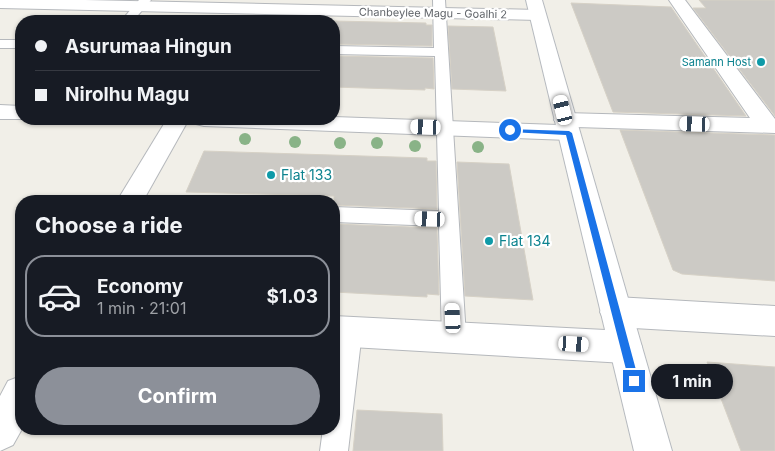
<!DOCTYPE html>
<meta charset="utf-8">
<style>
:root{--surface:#171b24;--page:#20242c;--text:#f1f3f6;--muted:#9ea1a6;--line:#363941;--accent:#8c9099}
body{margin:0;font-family:Inter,sans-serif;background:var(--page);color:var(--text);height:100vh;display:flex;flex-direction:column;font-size:19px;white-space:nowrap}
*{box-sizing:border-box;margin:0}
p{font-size:16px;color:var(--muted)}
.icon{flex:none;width:28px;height:28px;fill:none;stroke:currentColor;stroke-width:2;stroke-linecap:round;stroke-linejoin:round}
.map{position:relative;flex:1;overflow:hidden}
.side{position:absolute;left:15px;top:195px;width:325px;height:240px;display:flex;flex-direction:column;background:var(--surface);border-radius:20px;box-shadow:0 1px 4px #0004}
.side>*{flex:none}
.banner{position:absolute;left:15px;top:15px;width:325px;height:110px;border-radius:20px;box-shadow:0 1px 4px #0004;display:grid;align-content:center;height:110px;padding:0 20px;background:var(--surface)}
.end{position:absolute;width:22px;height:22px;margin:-11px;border:6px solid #1a73e8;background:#fff;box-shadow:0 0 0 2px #fff}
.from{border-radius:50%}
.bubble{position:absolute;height:35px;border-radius:18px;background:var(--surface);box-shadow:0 1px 4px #0004;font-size:16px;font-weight:700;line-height:35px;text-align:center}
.car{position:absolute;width:15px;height:30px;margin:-15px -8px;border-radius:6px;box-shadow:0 0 4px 1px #0007;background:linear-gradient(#fff 24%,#345 0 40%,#fff 0 76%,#345 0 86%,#fff 0)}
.banner b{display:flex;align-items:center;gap:18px;height:48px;font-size:19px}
.banner b+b{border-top:1px solid var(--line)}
.banner i{width:12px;height:12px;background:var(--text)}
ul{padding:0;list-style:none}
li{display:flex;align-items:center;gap:15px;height:82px;margin:0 10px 8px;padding:0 10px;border:2px solid transparent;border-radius:20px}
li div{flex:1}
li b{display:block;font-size:19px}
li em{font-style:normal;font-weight:700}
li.on{border-color:var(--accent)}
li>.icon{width:45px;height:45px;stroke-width:1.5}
h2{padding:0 20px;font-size:22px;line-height:60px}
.primary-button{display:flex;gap:10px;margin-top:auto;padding:10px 20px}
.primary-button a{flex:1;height:58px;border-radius:30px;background:var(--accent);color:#fff;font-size:20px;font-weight:700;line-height:58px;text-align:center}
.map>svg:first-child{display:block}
.building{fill:#cccac5;stroke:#d6d1c6}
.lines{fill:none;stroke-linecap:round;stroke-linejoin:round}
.lane-casing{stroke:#b5b8bc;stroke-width:2}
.street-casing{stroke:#b5b8bc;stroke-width:2}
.secondary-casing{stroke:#b6babf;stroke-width:2}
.lane{fill:#fff;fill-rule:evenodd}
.street{fill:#fff;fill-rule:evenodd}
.secondary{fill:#fff;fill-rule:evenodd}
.tree{fill:#89b387}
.route{fill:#1a73e8}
.culture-dot{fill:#0f9aa8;stroke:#fff;stroke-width:2}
.labels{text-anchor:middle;stroke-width:4.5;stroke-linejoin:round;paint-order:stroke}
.far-street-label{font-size:11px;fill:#5f6368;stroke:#fff}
.far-culture-label{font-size:11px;fill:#0d838f;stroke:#fff;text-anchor:end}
.culture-label{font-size:14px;fill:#0d838f;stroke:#fff;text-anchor:start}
</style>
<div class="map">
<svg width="775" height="451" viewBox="0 0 775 451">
<rect width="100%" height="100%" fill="#f1efe8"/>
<!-- building -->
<g class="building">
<path d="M 699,0 L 775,0 L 775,116 L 693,8 L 706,8 Z"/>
<path d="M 571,3 L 671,7 L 746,116 L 613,112 Z"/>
<path d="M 334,21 L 426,23 L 426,25 L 432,25 L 432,46 L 334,44 Z"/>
<path d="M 448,26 L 493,27 L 506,91 L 452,89 Z"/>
<path d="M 334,56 L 433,58 L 434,89 L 425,88 L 425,90 L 334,87 Z"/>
<path d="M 620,130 L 775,135 L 775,281 L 682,274 L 673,270 Z"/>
<path d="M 204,151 L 427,158 L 427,161 L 436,161 L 437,209 L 334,205 L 334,196 L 186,192 Z"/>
<path d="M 457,162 L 509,164 L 533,300 L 465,296 Z"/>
<path d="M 334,224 L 437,228 L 439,295 L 427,294 L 427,297 L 334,292 L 338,263 L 334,263 Z"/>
<path d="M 707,362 L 775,367 L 775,451 L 741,451 Z"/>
<path d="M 357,410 L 442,414 L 443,451 L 353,451 Z"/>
</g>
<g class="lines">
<!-- lane casing -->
<g class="lane-casing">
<g id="lane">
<path d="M 139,0 L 151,0 L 133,21 L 121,21 Z"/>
<path d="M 433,0 L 445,0 L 466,337 L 463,345 L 454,348 L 445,345 L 442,337 L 439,226 L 334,222 L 334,207 L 439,211 L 435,56 L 334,54 L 334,46 L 434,48 Z"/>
<rect x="0" y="40" width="21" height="8"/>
<path d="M 350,321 L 358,324 L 362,332 L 348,451 L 320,451 L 323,429 L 334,429 C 334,396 328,355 342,324 Z"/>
</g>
</g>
<!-- street casing -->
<g class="street-casing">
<g id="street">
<path d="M 0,0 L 85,0 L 538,10 L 544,11 L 546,15 L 544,19 L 538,20 L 0,8 Z"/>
<path d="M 669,0 L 685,0 L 775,119 L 775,133 L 576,127 L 580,133 L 577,138 L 569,140 L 204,126 L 196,124 L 193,119 L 334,119 L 334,117 L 558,125 L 554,120 L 557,115 L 565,113 L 750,118 Z"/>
<path d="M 0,105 L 21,106 L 21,119 L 25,119 L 0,119 Z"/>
<path d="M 167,119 L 189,119 L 143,201 L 117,201 Z"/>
<path d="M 616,297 L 775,306 L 775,336 L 616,327 L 605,322 L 600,312 L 605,302 Z"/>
<path d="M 334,316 L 625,331 L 637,336 L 642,347 L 637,358 L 625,363 L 334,346 Z"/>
<path d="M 21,376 L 22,429 L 13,445 L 0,451 L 0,396 L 8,381 Z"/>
</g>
</g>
<!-- secondary casing -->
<g class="secondary-casing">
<path id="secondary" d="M 526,0 L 542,0 L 672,451 L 634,451 Z"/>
</g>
<!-- lane -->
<use href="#lane" class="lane"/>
<!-- street -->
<use href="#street" class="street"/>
<!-- secondary -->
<use href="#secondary" class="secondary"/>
</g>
<!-- trees -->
<g class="tree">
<circle cx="245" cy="139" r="6"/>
<circle cx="295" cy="142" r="6"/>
<circle cx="340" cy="143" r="6"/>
<circle cx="377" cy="143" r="6"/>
<circle cx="415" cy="146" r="6"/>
<circle cx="478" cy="147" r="6"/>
</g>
<!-- route -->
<path class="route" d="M 508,129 L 569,131 L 572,133 L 639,381 L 638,385 L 634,387 L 631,385 L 629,381 L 566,135 L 510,132 L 508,132 Z"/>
<!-- markers -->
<g class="culture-dot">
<circle cx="761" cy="62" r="5"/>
<circle cx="271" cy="175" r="5"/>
<circle cx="489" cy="241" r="5"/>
</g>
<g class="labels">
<!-- far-street labels -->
<g class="far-street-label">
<text transform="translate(433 13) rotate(1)" y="4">Chanbeylee Magu - Goalhi 2</text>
</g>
<!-- far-culture labels -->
<g class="far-culture-label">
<text x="751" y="66">Samann Host</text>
</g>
<!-- culture labels -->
<g class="culture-label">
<text x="281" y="180">Flat 133</text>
<text x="499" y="246">Flat 134</text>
</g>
</g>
</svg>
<i class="end from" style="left:510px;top:130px"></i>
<i class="end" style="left:634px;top:381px"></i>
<div class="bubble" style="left:651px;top:364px;width:82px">1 min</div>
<i class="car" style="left:563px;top:110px;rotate:346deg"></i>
<i class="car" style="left:695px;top:124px;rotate:272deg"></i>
<i class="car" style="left:426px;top:127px;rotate:272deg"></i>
<i class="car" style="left:430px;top:219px;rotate:272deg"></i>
<i class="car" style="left:453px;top:318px;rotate:357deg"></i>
<i class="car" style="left:574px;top:344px;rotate:93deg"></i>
<div class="banner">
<b><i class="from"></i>Asurumaa Hingun</b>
<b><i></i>Nirolhu Magu</b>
</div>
<section class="side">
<h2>Choose a ride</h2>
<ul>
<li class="on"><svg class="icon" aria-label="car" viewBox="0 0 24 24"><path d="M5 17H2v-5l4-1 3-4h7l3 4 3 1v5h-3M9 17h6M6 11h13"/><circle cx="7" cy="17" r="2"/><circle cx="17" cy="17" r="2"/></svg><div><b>Economy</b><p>1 min · 21:01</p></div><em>$1.03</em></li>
</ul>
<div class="primary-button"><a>Confirm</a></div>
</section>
</div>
